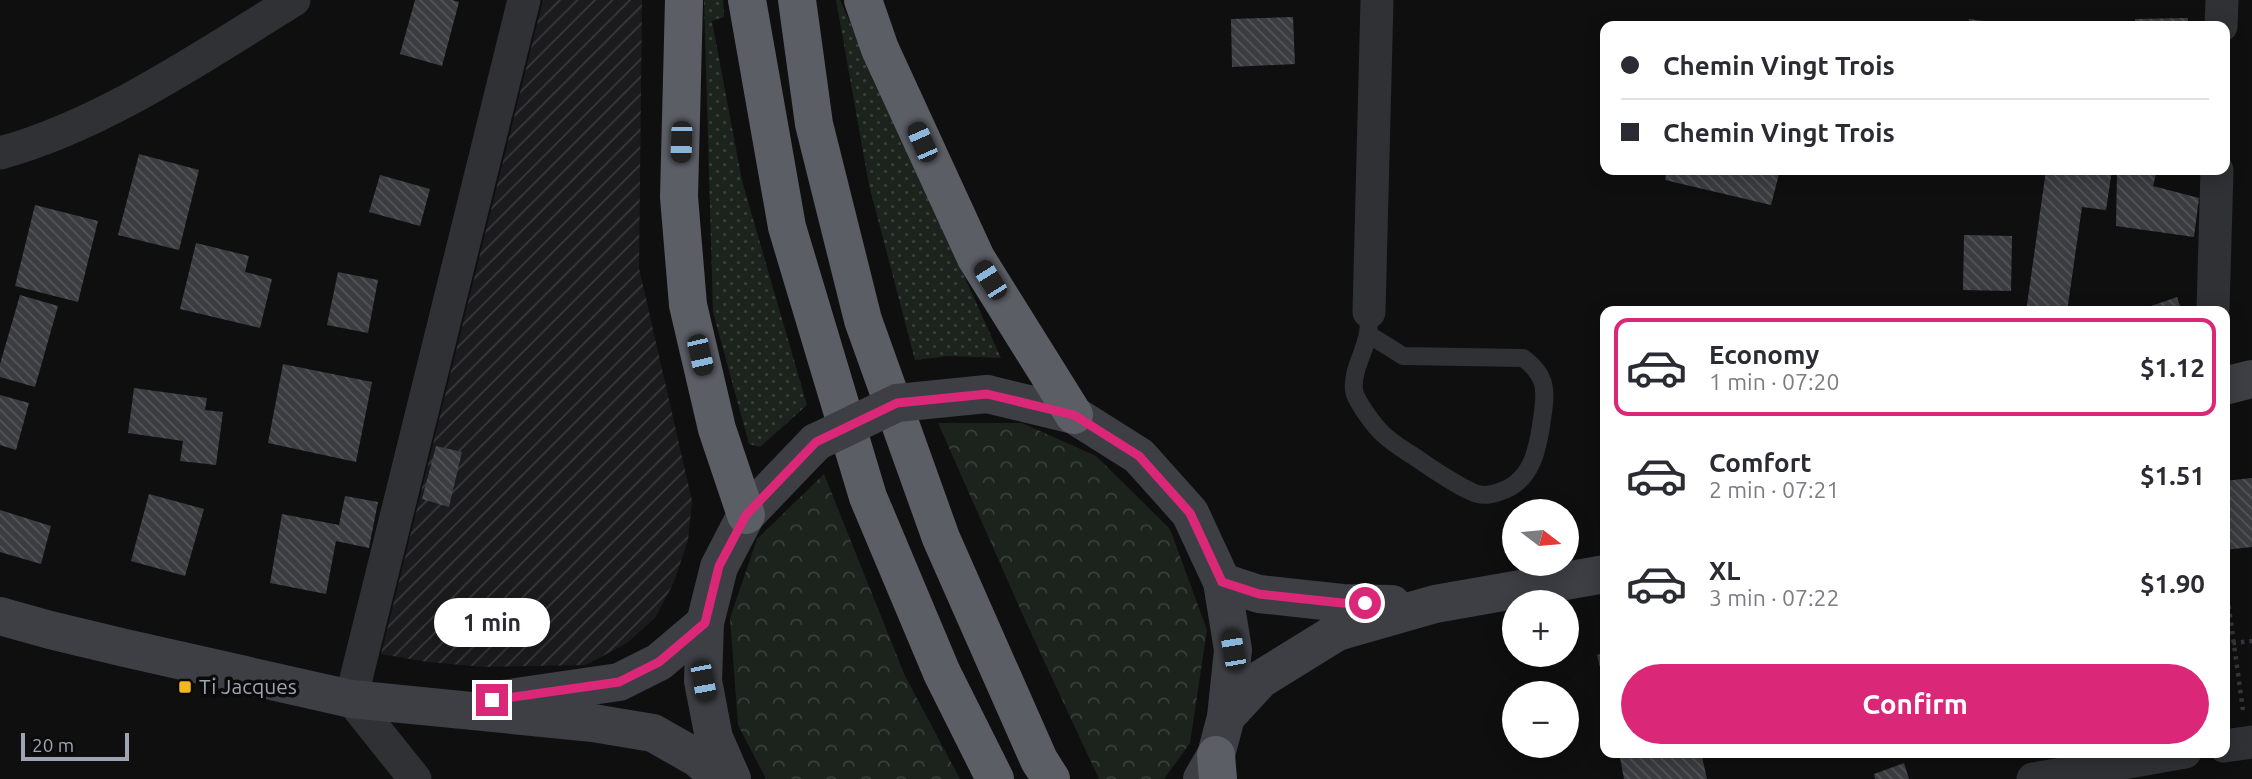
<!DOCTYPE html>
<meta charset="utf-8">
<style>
:root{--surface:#fff;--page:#f2f2f3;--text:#2b2b33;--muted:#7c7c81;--line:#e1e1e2;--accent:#db2777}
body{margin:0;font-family:Ubuntu,sans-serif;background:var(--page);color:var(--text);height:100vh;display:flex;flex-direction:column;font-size:26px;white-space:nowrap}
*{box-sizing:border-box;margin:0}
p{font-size:23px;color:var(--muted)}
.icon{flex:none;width:38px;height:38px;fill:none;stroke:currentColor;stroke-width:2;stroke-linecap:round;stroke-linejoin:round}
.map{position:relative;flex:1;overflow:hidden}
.drawer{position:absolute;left:1600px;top:306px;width:630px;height:452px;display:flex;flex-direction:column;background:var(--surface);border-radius:14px;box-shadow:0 4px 18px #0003}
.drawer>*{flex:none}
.banner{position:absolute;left:1600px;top:21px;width:630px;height:154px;border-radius:14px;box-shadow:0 4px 18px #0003;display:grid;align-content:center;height:154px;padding:0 21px;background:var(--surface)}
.needle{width:46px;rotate:106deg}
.controls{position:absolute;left:1502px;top:499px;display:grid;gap:14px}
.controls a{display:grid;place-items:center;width:77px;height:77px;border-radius:50%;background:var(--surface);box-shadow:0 4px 18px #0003;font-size:35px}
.scale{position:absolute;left:21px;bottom:18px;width:108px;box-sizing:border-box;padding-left:7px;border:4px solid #a0a4b2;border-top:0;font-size:19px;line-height:24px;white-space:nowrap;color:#a0a4b2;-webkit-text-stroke:5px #0a0a0b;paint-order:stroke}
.end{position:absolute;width:32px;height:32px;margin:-16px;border:9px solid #db2777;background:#fff;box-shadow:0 0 0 4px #fff}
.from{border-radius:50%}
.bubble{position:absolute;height:49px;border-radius:24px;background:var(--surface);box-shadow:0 4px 18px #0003;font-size:23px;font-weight:700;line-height:49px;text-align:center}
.car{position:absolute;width:21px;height:42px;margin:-21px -10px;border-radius:9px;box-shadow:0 0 5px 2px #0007;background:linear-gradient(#222 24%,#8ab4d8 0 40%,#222 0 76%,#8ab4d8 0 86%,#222 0)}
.banner b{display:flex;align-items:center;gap:24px;height:66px;font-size:26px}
.banner b+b{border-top:2px solid var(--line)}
.banner i{width:18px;height:18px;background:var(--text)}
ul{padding:12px 0 0;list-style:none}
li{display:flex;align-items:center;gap:21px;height:98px;margin:0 14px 10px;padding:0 7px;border:4px solid transparent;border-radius:14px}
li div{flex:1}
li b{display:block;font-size:26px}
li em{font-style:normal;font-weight:700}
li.current{border-color:var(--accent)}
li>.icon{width:63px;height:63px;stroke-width:1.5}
.action{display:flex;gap:14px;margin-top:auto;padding:14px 21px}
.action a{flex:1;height:80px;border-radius:42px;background:var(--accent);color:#fff;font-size:28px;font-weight:700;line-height:80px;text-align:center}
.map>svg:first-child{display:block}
.industrial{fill:url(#industrial-furrows)}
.grass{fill:url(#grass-dots)}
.forest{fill:url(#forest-crowns)}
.building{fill:url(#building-back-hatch)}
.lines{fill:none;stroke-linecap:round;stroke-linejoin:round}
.path{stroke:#36373c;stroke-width:4.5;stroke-dasharray:3.5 5;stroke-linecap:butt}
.lane{stroke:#303135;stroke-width:18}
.street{stroke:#303135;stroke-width:33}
.secondary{stroke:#3e3f45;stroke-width:38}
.highway{stroke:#5c5e66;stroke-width:38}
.secondary-bridge{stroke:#3e3f45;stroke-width:38}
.route{stroke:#db2777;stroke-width:9}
.poi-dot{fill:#f3b724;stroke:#0a0a0b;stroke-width:2.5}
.labels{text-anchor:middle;stroke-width:7;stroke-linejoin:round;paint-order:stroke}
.poi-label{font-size:21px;fill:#a0a4b2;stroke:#0a0a0b;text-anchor:start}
</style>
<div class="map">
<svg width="2252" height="779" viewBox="0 0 2252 779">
<defs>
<pattern id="industrial-furrows" width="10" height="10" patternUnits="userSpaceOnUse" patternTransform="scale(1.75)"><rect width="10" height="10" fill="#1b1b1d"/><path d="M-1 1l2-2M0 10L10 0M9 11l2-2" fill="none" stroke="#39393b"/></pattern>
<pattern id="grass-dots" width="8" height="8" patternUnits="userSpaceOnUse" patternTransform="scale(1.75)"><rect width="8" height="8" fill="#1b231c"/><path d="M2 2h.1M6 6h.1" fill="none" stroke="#39403b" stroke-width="1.8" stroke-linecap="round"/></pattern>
<pattern id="forest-crowns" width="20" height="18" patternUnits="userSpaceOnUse" patternTransform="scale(1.75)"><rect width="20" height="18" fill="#1b231c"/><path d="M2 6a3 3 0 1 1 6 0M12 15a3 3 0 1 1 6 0" fill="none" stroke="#39403b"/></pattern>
<pattern id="building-back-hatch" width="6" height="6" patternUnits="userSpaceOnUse" patternTransform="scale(1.75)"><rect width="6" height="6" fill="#3b3c40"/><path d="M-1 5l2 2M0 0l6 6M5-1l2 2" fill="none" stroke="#545559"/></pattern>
</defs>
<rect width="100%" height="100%" fill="#0f0f10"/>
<!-- industrial -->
<path class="industrial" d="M 543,0 L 642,0 L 639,268 L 692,501 L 688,540 L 674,582 L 655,618 L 627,643 L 586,665 L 485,667 L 427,662 L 381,654 Z"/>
<!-- grass -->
<g class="grass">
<path d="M 704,0 L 723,0 L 724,17 L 712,21 L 742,181 L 807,405 L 760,447 L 749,444 L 713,312 Z"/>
<path d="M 836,0 L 840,0 L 1001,358 L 948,356 L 915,360 L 869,185 Z"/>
</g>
<!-- forest -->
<g class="forest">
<path d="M 938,423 L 1022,423 L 1096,456 L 1170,529 L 1207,630 L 1190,743 L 1164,779 L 1099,779 L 1026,622 Z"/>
<path d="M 824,474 L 905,676 L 960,779 L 766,779 L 738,725 L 730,618 L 757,539 Z"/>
</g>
<!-- building -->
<g class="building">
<path d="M 415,0 L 452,0 L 459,2 L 442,66 L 400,54 Z"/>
<path d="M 1293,17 L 1295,64 L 1232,67 L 1231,19 Z"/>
<path d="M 2188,18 L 2188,26 L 2135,26 L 2135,19 Z"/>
<path d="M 1969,19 L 2014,25 L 2014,26 L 1968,26 Z"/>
<path d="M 1789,22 L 1847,24 L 1847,26 L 1789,26 Z"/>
<path d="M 139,154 L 199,170 L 179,250 L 118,235 Z"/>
<path d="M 1667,170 L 1780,170 L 1771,205 L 1665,180 Z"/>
<path d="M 2046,170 L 2112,170 L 2106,210 L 2082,207 L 2067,312 L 2026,312 Z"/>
<path d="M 2117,170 L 2157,170 L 2153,186 L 2199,198 L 2194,237 L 2116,226 Z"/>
<path d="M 380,175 L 430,189 L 420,226 L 369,212 Z"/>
<path d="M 35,205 L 98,221 L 78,302 L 15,286 Z"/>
<path d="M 1964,235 L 2012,236 L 2011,291 L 1963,290 Z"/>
<path d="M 196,243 L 249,256 L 245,272 L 272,279 L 260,328 L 180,309 Z"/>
<path d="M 338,272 L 378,280 L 368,333 L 327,325 Z"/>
<path d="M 20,295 L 58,306 L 35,387 L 0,377 L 0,364 Z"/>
<path d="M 2177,297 L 2182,312 L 2137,312 L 2137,311 Z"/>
<path d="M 283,364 L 372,382 L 356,462 L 268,443 Z"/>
<path d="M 134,388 L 207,398 L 205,410 L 223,412 L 216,465 L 180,461 L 183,441 L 128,433 Z"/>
<path d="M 0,395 L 29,403 L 16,450 L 0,445 Z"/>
<path d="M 436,446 L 462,452 L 449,507 L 422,499 Z"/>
<path d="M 2252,478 L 2252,547 L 2224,550 L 2224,481 Z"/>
<path d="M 149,494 L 204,509 L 185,576 L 131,561 Z"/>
<path d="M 345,496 L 378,502 L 369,548 L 336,541 L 326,594 L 270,583 L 282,514 L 339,525 Z"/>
<path d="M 0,510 L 51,526 L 41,564 L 0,552 Z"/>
<path d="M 1605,653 L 1605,684 L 1604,684 L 1597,655 Z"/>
<path d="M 1619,752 L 1701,752 L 1707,779 L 1624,779 Z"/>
<path d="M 1904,763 L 1909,779 L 1875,779 L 1874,774 Z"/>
</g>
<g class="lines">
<!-- path -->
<g class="path">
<path d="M 2224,572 L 2243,710"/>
<path d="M 2224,644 L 2252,641"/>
</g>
<!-- lane -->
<path class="lane" d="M 1368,334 L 1403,356 L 1523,358 C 1548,376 1546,392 1542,419 C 1538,449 1532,482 1499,492 C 1493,494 1484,496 1478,494 C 1467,492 1429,467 1418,459 C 1406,451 1393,444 1383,434 C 1375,427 1355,400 1354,390 C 1352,370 1365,352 1368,333 C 1369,326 1369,319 1369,312"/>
<!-- street -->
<g class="street">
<path d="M 2221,26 L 2222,0"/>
<path d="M 0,153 C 103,125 203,56 294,0"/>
<path d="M 2213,309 L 2217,170"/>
<path d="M 1369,312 L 1377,0"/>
<path d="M 2224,746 L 2252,742"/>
<path d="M 415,779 L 351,699 L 524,0"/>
<path d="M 2033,779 L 2185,752"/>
</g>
<!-- secondary -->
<g class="secondary">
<path d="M 2224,386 L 2252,379"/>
<path d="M 987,394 L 1074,415 L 1139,456 L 1190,513 L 1222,582 L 1233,650 L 1226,717 L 1216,755 L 1202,779"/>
<path d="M 1222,582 L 1259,594 L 1342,603 L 1392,604"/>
<path d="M 0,616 L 50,630 L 125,648 L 351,699 L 593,723 L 653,733 L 697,758 L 722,779"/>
<path d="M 503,699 L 619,682 L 659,662 L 705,623"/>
<path d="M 1226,717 L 1261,679 L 1337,632 L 1435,604 L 1605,574"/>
<path d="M 732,779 L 714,738 L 703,681 L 705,623 L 719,567 L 746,515 L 816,442"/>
</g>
<!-- highway -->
<g class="highway">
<path d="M 684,0 L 679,197 L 688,305 L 717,429 L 746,515"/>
<path d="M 747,0 L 787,227 L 868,497 L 942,673 L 995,779"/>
<path d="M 797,0 L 814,124 L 863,320 L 941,538 L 1039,760 L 1051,779"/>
<path d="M 863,0 L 880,49 L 976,258 L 1074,415"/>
<path d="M 1216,755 L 1218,779"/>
</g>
<!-- secondary-bridge -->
<path class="secondary-bridge" d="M 816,442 L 897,403 L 987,394"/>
</g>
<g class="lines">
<!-- route -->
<path class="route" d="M 492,700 L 619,682 L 659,662 L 705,623 L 719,566 L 746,515 L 816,442 L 897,403 L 987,394 L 1074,415 L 1139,456 L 1190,513 L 1222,582 L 1259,594 L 1342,603 L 1365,603"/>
</g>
<!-- markers -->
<rect class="poi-dot" x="178" y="680" width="14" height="14" rx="3.5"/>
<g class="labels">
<!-- poi labels -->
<g class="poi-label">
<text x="199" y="694">Ti Jacques</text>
</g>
</g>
</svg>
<div class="controls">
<a><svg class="needle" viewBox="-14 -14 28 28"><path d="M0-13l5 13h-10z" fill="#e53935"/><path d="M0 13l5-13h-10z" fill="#7c7c81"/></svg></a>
<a>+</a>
<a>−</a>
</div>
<div class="scale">20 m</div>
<i class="end from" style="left:1365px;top:603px"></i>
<i class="end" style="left:492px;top:700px"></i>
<div class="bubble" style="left:434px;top:598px;width:116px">1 min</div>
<i class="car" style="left:681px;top:142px;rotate:182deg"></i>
<i class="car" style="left:922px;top:142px;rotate:336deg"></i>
<i class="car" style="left:990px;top:280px;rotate:328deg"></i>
<i class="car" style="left:700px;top:355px;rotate:167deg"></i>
<i class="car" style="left:1233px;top:650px;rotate:350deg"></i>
<i class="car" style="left:703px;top:681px;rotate:169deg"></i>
<div class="banner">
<b><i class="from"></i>Chemin Vingt Trois</b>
<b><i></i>Chemin Vingt Trois</b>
</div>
<section class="drawer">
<ul>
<li class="current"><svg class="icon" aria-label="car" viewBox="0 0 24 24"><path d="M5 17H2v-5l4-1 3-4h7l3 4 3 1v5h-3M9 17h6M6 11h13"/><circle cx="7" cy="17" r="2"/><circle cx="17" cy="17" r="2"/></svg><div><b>Economy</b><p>1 min · 07:20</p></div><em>$1.12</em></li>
<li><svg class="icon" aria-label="car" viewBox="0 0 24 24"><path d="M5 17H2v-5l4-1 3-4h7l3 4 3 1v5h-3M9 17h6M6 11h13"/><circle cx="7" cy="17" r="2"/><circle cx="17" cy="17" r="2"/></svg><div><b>Comfort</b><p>2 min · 07:21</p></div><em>$1.51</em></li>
<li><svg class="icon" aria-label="car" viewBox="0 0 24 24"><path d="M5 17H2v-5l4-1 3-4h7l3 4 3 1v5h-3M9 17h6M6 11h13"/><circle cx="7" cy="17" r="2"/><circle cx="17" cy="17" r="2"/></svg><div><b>XL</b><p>3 min · 07:22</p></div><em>$1.90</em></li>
</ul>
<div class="action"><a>Confirm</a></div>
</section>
</div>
